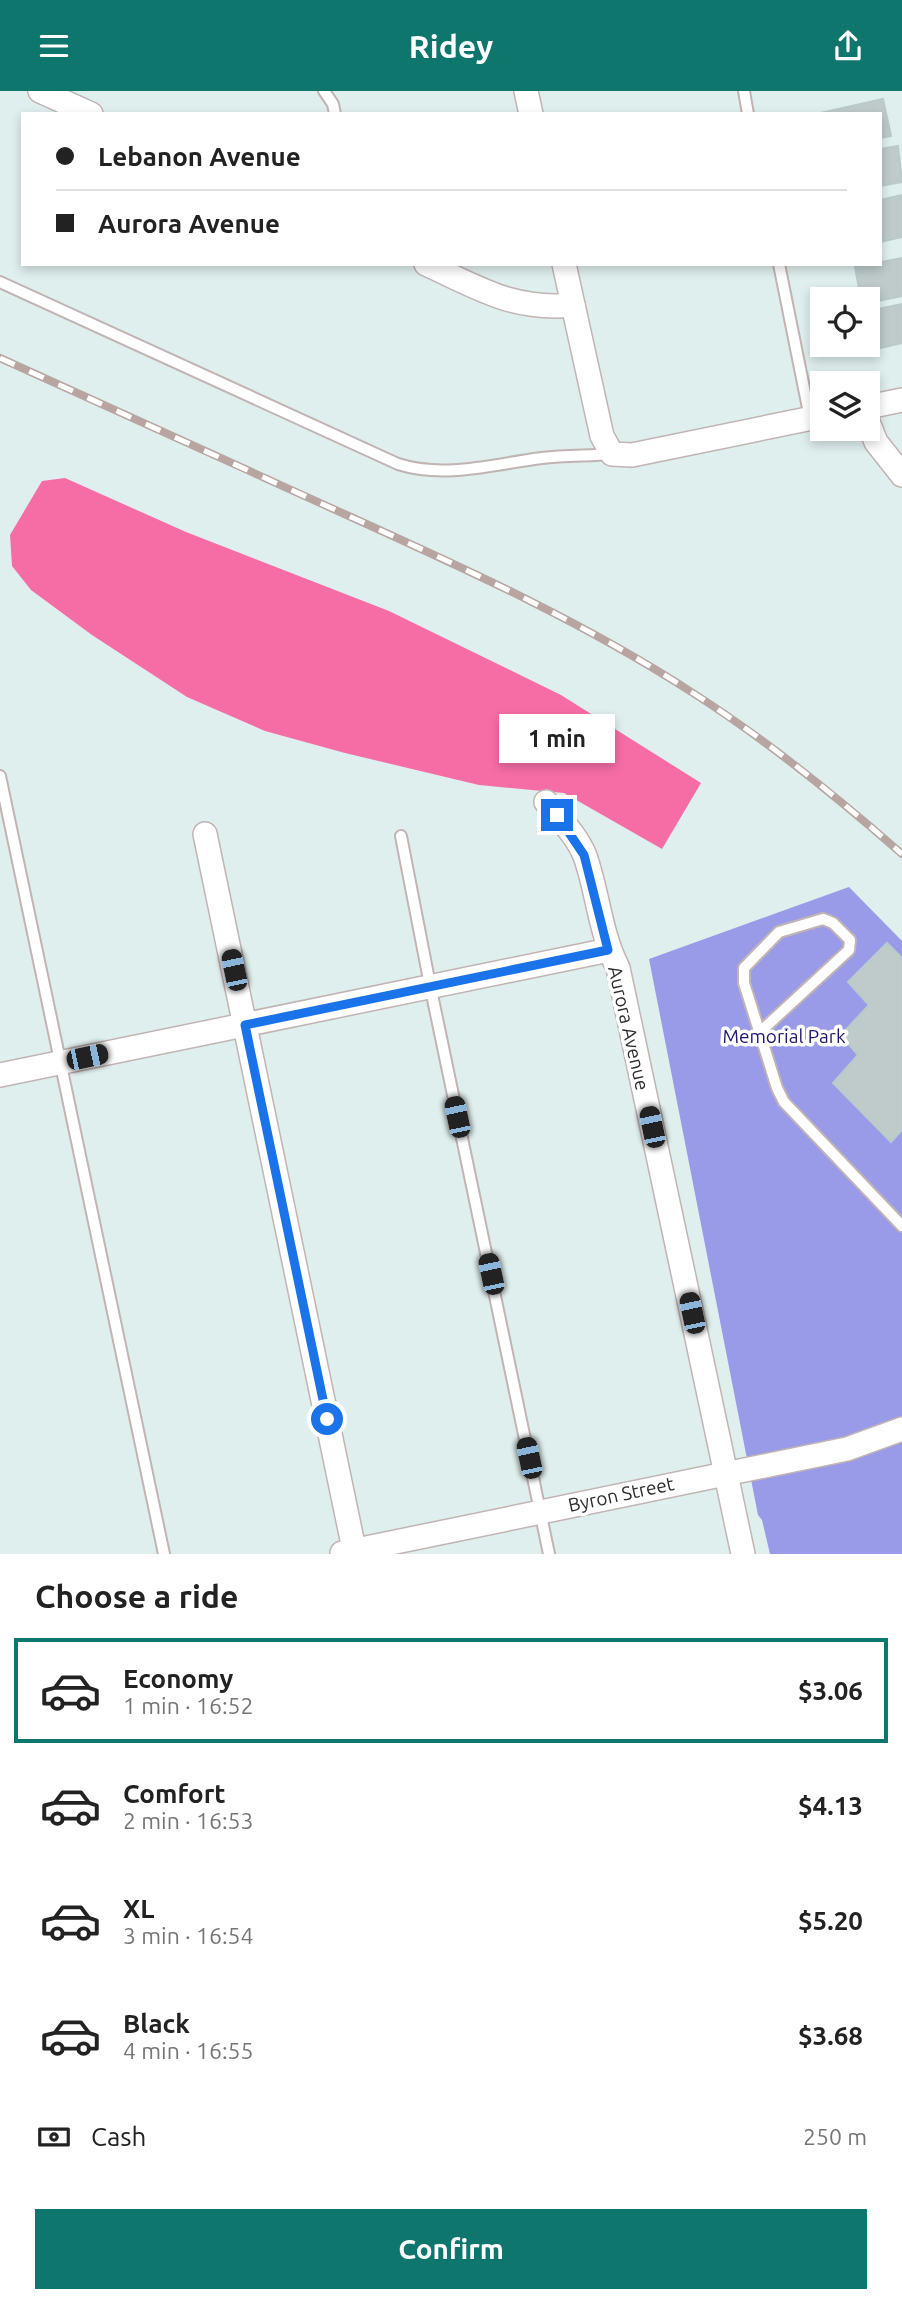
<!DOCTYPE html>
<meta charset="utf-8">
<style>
:root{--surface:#fff;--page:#f6f6f6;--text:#222;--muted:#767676;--line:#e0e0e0;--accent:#0f766e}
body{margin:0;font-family:Ubuntu,sans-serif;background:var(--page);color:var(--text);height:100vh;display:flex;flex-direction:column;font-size:26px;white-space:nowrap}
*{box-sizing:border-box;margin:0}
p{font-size:23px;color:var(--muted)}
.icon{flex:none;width:38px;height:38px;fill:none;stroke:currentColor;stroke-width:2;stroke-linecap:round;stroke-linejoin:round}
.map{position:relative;height:1463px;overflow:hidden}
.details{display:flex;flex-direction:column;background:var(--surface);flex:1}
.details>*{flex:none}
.top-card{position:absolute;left:21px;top:21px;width:861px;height:154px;border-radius:0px;box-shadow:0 4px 10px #0003;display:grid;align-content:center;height:154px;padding:0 35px;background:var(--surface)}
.buttons{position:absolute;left:810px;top:196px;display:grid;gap:14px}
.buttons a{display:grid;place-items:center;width:70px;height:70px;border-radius:0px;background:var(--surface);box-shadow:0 4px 10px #0003;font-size:35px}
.end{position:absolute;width:32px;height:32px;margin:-16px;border:9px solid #1a73e8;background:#fff;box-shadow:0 0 0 4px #fff}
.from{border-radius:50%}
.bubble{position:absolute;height:49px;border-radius:0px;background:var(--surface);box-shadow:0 4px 10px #0003;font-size:23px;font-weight:700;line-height:49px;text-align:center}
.car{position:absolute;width:21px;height:42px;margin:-21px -10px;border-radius:9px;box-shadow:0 0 5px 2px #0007;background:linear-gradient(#222 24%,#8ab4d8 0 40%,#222 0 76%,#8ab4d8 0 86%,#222 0)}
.top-card b{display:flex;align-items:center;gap:24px;height:66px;font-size:26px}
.top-card b+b{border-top:2px solid var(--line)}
.top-card i{width:18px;height:18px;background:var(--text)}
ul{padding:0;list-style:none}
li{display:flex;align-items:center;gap:21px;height:105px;margin:0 14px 10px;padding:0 21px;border:4px solid transparent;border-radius:0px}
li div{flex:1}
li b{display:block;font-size:26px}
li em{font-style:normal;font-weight:700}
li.selected{border-color:var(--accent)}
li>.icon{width:63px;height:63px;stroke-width:1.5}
h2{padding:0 35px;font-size:32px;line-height:84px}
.pay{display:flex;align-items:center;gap:18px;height:77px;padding:0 35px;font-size:26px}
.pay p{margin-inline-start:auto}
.button{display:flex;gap:14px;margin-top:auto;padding:14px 35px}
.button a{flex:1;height:80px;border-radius:0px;background:var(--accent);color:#fff;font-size:28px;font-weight:700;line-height:80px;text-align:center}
header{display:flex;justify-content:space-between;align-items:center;height:91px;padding:0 35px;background:var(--accent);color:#fff;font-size:32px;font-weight:700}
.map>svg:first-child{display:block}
.green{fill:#999be8}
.water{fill:#f66da6}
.building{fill:#becbca;stroke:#b8cbca;stroke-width:2}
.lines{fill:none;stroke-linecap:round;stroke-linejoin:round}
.service-casing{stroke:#c1b4b3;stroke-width:14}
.minor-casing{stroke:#c1b4b3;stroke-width:26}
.service{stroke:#fff;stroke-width:10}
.minor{stroke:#fff;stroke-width:23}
.rail-casing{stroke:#b8a5a1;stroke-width:8}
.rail{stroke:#fff;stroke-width:5;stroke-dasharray:16;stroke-linecap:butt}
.route{stroke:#1a73e8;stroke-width:9}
.labels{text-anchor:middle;stroke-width:7;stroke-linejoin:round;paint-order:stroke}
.street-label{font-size:19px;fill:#2d2d2d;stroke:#fff}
.park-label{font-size:19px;fill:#211770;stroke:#fff}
</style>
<header><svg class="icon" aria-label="menu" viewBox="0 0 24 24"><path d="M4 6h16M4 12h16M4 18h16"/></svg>Ridey<svg class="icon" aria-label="share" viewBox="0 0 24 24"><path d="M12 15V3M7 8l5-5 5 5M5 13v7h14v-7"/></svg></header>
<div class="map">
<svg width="902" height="1463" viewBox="0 0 902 1463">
<rect width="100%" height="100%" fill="#dfefed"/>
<!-- green -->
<path class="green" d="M 849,796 L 902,850 L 902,1463 L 770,1463 L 762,1429 L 758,1424 L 649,868 Z"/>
<!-- water -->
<path class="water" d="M 65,387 L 186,441 L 389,520 L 561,604 L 701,692 L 662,758 L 564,702 L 479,694 L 345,662 L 265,640 L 187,606 L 92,544 L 31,499 L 12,475 L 10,444 L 42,390 Z"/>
<!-- building -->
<g class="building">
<path d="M 883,8 L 891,45 L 880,47 L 880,23 L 816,23 Z"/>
<path d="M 898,55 L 902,91 L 880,95 L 880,58 Z"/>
<path d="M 902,104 L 902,146 L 880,151 L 880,109 Z"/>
<path d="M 902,167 L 902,205 L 868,212 L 868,208 L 861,208 L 855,176 Z"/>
<path d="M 902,213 L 902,252 L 850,264 L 848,254 L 868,254 L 868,220 Z"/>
<path d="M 887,852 L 902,867 L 902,1039 L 891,1051 L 833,992 L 858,964 L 841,944 L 869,914 L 848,891 Z"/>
</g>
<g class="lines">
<!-- service casing -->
<g class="service-casing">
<g id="service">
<path d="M 324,0 L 333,13 L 335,23"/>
<path d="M 744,0 L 748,23"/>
<path d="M 779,173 L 810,327"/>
<path d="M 0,191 L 398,373 C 445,388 494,373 542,367 C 565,364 589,365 612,363"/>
<path d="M 0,685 L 164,1463"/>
<path d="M 401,745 L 430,894 L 549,1463"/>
<path d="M 761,940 L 849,859 L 850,849 L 833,832 L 823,828 L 779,841 L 744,877 L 744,892 L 777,997 L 784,1011 L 902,1135"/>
</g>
</g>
<!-- minor casing -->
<g class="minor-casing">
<g id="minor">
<path d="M 40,0 L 91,23"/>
<path d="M 526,0 L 531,23"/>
<path d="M 426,173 C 479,197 513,220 573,214"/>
<path d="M 564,173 L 602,345 L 612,363 L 632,364 L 822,325"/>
<path d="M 868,316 L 902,309"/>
<path d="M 868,331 L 876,351 L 902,384"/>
<path d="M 546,711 C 560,728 577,745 585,765 C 598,802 600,842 618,877 L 743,1463"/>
<path d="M 205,743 L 355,1463"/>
<path d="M 0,984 L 609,859"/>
<path d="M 342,1462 L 847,1358 L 902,1338"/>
</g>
</g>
<!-- service -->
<use href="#service" class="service"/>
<!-- minor -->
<use href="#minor" class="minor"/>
<!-- rail casing -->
<g class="rail-casing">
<path id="rail" d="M 0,267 C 117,320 234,373 351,426 C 468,479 585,532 693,602 C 768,650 836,705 902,763"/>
</g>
<!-- rail -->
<use href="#rail" class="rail"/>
</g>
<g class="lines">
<!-- route -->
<path class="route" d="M 327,1328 L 245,934 L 608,859 L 584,764 L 557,724"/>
</g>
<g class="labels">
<!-- street labels -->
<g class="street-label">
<text transform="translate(629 937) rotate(77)" y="7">Aurora Avenue</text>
<text transform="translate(621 1403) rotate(-12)" y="7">Byron Street</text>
</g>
<!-- park labels -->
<g class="park-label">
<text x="784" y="952">Memorial Park</text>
</g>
</g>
</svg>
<div class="buttons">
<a><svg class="icon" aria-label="locate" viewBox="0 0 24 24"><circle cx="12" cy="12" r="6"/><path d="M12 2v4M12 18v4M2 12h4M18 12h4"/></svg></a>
<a><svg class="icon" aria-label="layers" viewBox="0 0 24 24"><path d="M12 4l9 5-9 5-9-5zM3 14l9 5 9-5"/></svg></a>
</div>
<i class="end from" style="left:327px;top:1328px"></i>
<i class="end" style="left:557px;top:724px"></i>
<div class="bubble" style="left:499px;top:623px;width:116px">1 min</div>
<i class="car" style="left:234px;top:879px;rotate:348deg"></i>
<i class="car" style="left:87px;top:966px;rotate:78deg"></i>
<i class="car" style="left:457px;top:1026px;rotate:348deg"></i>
<i class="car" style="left:652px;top:1036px;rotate:348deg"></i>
<i class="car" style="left:491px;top:1183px;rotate:348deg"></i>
<i class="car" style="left:692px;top:1222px;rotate:348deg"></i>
<i class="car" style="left:529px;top:1367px;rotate:348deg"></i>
<div class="top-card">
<b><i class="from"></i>Lebanon Avenue</b>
<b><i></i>Aurora Avenue</b>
</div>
</div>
<section class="details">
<h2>Choose a ride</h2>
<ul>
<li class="selected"><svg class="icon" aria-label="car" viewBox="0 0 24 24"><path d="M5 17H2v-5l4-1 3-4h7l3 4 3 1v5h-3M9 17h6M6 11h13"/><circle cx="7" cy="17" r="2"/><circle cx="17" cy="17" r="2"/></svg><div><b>Economy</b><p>1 min · 16:52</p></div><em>$3.06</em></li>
<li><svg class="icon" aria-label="car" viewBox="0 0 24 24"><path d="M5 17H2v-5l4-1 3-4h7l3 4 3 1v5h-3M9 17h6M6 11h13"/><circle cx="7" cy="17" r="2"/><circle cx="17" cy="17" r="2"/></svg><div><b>Comfort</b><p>2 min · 16:53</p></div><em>$4.13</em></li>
<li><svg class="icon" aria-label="car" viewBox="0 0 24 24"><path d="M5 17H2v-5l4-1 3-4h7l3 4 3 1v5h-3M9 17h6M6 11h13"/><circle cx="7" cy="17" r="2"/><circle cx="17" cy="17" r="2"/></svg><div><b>XL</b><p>3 min · 16:54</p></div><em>$5.20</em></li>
<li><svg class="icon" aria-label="car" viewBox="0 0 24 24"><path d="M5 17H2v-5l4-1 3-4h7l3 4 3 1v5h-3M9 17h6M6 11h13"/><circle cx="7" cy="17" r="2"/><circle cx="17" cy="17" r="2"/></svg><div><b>Black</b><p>4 min · 16:55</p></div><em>$3.68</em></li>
</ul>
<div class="pay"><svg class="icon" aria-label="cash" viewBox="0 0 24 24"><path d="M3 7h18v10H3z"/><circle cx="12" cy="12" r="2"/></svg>Cash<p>250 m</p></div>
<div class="button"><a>Confirm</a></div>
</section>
